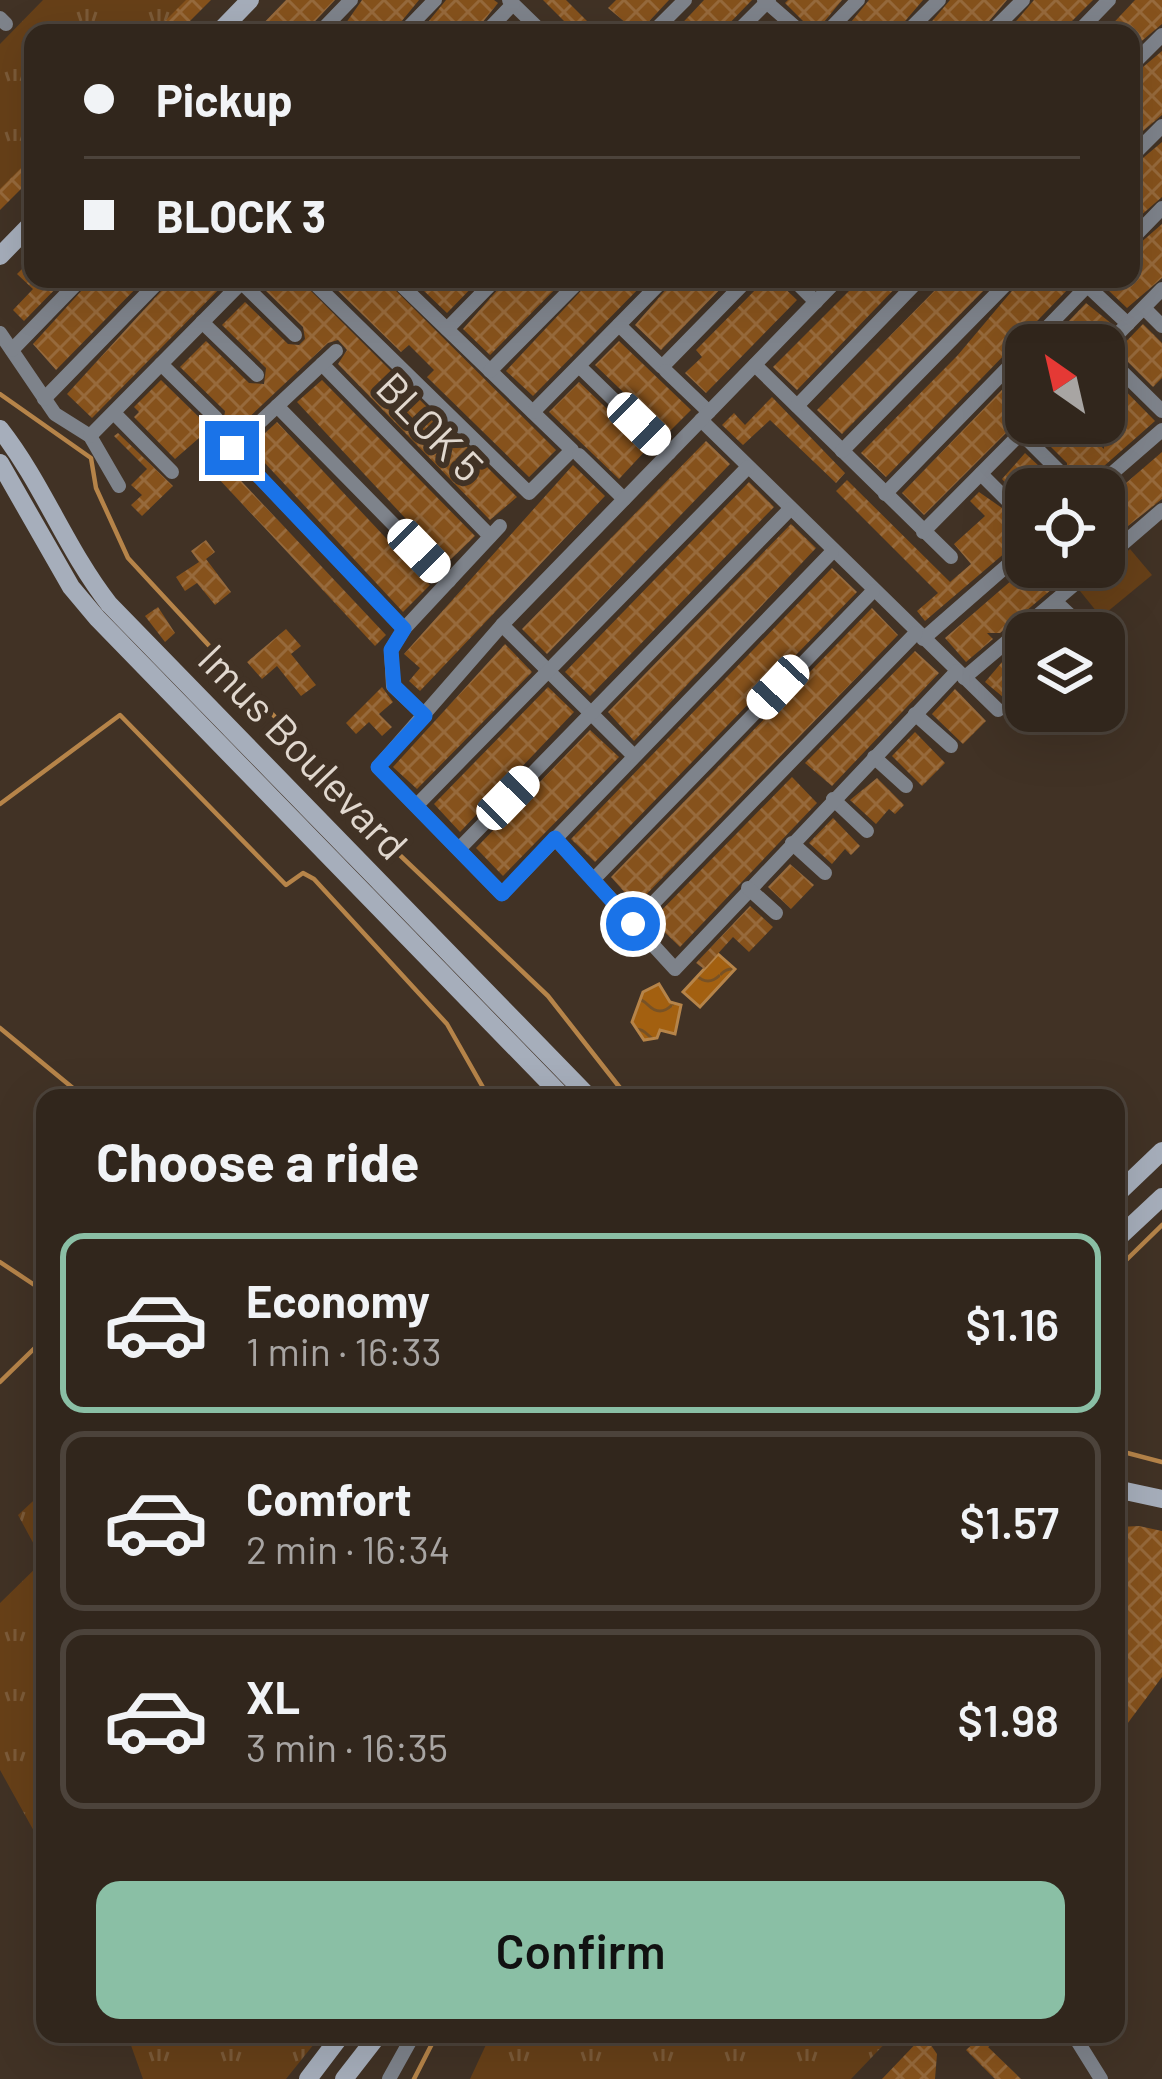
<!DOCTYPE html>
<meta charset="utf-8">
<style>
:root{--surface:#31261c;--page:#392e25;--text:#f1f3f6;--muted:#a8a5a3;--line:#4c433b;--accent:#8abfa5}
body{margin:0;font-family:Barlow,sans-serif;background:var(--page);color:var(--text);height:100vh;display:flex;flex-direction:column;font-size:45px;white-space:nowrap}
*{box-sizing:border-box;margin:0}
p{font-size:39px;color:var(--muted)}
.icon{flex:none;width:66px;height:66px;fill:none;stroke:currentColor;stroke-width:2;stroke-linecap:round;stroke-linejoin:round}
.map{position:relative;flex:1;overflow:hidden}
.drawer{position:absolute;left:36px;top:1089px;width:1089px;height:954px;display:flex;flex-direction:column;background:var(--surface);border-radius:24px;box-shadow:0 12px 48px #0002,0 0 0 3px var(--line)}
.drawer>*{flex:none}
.banner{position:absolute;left:24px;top:24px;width:1116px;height:264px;border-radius:24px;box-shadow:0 12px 48px #0002,0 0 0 3px var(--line);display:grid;align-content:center;height:264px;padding:0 60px;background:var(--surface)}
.needle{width:78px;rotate:326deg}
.buttons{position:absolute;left:1005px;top:324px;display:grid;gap:24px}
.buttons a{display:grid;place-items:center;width:120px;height:120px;border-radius:24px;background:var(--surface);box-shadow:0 12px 48px #0002,0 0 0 3px var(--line);font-size:60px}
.end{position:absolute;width:54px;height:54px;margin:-27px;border:15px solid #1a73e8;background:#fff;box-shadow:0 0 0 6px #fff}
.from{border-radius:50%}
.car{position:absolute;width:36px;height:72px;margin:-36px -18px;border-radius:15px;box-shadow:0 0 9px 3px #0007;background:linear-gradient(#fff 24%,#345 0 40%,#fff 0 76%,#345 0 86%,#fff 0)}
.banner b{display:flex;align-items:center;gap:42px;height:114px;font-size:45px}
.banner b+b{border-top:3px solid var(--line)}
.banner i{width:30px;height:30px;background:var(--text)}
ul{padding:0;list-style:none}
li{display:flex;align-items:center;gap:36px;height:180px;margin:0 24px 18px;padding:0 36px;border:6px solid var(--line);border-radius:24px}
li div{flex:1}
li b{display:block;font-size:45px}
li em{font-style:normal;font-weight:600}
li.active{border-color:var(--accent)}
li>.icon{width:108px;height:108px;stroke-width:1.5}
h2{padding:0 60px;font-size:54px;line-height:144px}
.cta{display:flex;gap:24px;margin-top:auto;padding:24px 60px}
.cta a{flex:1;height:138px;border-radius:24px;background:var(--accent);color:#111;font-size:48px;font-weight:600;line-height:138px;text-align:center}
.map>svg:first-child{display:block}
.grass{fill:url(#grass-tufts)}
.garden{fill:#674018}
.water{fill:url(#water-waves);stroke:#b68449;stroke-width:3}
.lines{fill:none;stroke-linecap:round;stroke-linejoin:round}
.stream{stroke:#b68449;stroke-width:4.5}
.building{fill:url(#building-cross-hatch)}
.street{stroke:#7e838b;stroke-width:14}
.secondary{stroke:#a6aebb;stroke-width:18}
.route{stroke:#1a73e8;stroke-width:15}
.labels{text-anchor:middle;stroke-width:12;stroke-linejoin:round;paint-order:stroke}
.street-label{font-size:42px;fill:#e1d8cf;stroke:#413225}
</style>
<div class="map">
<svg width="1162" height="2079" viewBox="0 0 1162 2079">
<defs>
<pattern id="grass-tufts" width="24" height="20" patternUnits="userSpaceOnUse" patternTransform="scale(3)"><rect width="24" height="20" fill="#674018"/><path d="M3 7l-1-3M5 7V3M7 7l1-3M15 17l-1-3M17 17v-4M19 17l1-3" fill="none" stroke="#7c5b39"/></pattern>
<pattern id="water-waves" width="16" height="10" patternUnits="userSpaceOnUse" patternTransform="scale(3)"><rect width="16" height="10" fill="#a36010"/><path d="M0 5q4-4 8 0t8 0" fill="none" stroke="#785225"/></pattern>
<pattern id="building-cross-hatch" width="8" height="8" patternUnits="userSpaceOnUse" patternTransform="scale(3)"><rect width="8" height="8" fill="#86521c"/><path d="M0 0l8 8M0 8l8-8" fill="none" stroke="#976a3c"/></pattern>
</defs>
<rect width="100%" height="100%" fill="#413225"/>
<!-- grass -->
<g class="grass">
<path d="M 43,0 L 192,0 L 159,33 L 33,33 L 33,161 L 0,194 L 0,44 Z"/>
<path d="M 45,1490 L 45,1851 L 0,1770 L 0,1603 L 43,1561 L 18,1515 Z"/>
<path d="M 127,2034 L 322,2034 L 286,2079 L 143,2079 Z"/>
<path d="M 491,2034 L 894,2034 L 851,2079 L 470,2079 Z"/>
</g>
<!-- garden -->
<path class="garden" d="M 1130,549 L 1152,575 L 1101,617 L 1080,591 Z"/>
<!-- water -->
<g class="water">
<path d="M 718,954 L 735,969 L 700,1007 L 683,992 Z"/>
<path d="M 659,984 L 670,1002 L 681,1005 L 675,1034 L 660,1030 L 657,1038 L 644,1040 L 632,1022 L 643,992 Z"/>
</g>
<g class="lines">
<!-- stream -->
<g class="stream">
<path d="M 0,394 L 91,458 L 96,488 L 128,558 L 313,758 L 345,803 L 548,996 L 628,1098"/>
<path d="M 0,804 L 120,715 L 286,885 L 303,873 L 314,879 L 447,1024 L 489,1098"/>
<path d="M 0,1028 L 85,1098"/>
<path d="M 0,1262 L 45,1292"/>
<path d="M 1116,1270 L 1162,1225"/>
<path d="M 0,1382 L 45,1338"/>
<path d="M 1116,1450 L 1162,1462"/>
<path d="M 414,2079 L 437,2034"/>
</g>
</g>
<!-- building -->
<g class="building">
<path d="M 186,0 L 211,0 L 178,33 L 153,33 Z"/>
<path d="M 286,0 L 335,0 L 304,33 L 254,33 Z"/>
<path d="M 362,0 L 419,0 L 392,33 L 339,33 Z"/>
<path d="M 446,0 L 494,0 L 498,3 L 474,33 L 419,33 Z"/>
<path d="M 543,0 L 566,0 L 599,33 L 576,33 Z"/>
<path d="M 616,0 L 669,0 L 638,33 L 608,8 Z"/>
<path d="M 704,0 L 752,0 L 720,33 L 673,33 Z"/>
<path d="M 788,0 L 842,0 L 815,33 L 785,3 Z"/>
<path d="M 869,0 L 923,0 L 895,33 L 842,33 Z"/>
<path d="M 950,0 L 1007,0 L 979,33 L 922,33 Z"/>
<path d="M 1034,0 L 1093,0 L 1060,33 L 1006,33 Z"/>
<path d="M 1135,0 L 1162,0 L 1162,24 L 1131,50 L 1131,33 L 1104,33 Z"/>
<path d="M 1162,51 L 1162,115 L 1131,141 L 1131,77 Z"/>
<path d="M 1162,142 L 1162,197 L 1131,224 L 1131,168 Z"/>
<path d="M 33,156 L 33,177 L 0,210 L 0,189 Z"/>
<path d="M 1162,224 L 1162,278 L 1127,308 L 1105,287 L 1113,279 L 1131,279 L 1131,251 Z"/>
<path d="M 33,258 L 33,279 L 65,279 L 24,321 L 13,310 L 33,289 L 17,274 Z"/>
<path d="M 92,279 L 145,279 L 56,370 L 33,344 Z"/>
<path d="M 172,279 L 229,279 L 92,418 L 67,394 Z"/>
<path d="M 269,279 L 299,279 L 517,497 L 490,520 L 338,364 L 347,350 L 338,340 L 328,343 L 212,452 L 199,438 L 175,459 L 134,417 L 139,412 L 134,407 L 161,380 L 208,426 L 223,427 L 225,411 L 180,367 L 206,341 L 249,383 L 264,384 L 266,368 L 222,325 L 245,302 L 288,344 L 299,345 L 305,339 L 303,327 L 262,287 Z"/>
<path d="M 326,279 L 384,279 L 556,450 L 529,477 L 427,377 L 434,370 L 409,345 L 401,352 Z"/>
<path d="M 432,279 L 480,279 L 447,313 L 422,289 Z"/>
<path d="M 507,279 L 565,279 L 490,355 L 463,329 Z"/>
<path d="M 592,279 L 648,279 L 533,396 L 506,371 Z"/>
<path d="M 675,279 L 730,279 L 661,350 L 635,325 Z"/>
<path d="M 766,279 L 775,279 L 797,300 L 706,393 L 685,373 L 702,357 L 696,350 Z"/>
<path d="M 861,279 L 904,279 L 797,390 L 773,367 Z"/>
<path d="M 946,279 L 995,279 L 842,434 L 817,410 Z"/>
<path d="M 1022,279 L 1062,279 L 1070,287 L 886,477 L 861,453 L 957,356 Z"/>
<path d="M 1086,303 L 1112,324 L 1093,345 L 1046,345 Z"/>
<path d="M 1143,324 L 1162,343 L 1162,378 L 1153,387 L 1117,351 Z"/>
<path d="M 619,341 L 691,410 L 667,434 L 595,365 Z"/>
<path d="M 1026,365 L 1026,413 L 924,515 L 902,493 Z"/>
<path d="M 1106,371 L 1155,421 L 1078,489 L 1026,489 L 1026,535 L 925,621 L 917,611 L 938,593 L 836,491 L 847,480 L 950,582 L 971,564 L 954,544 L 985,516 L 970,501 L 979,492 L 1015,517 L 1023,502 L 1002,479 L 1025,453 L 1054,480 L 1067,477 L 1067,463 L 1040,436 L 1052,423 L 1075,423 L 1104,449 L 1104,442 L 1117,439 L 1118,428 L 1104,413 Z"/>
<path d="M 322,380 L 475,536 L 447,563 L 297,402 Z"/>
<path d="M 579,382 L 648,448 L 619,479 L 549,412 Z"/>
<path d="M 772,397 L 845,473 L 836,483 L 770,420 L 743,445 L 722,425 L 734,413 L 745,425 Z"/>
<path d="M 277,422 L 430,585 L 403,612 L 250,447 Z"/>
<path d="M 118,433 L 173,486 L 142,516 L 131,505 L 142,495 L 131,485 L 147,469 L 114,436 Z"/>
<path d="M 706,441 L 730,464 L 547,654 L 522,629 Z"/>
<path d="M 1162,452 L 1162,499 L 1104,545 L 1104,502 Z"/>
<path d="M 573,465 L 605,496 L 420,691 L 409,681 L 420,668 L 404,654 Z"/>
<path d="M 228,467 L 386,635 L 375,646 L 217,477 Z"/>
<path d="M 749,482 L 774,507 L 590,696 L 565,672 Z"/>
<path d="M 791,524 L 816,548 L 634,741 L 608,712 Z"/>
<path d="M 206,540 L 215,552 L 206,559 L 231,592 L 215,605 L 197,583 L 185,591 L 176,577 L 199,562 L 191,551 Z"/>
<path d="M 1027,567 L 1078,567 L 1000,633 L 987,633 L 993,639 L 966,662 L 945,638 Z"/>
<path d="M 832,568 L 857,592 L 595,862 L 571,839 Z"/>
<path d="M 158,607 L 175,633 L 165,642 L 145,616 Z"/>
<path d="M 872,608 L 898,635 L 636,905 L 611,877 Z"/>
<path d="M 286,629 L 301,646 L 291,654 L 316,685 L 301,696 L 277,666 L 262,679 L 247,662 Z"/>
<path d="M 505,644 L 532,672 L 417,789 L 393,767 Z"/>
<path d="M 915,651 L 939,673 L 832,786 L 805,763 Z"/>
<path d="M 1008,655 L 1026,673 L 1026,683 L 1010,703 L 985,682 Z"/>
<path d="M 382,687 L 393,702 L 379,714 L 392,727 L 382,736 L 369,722 L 356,734 L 346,723 Z"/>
<path d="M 548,687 L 574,712 L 460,832 L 434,804 Z"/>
<path d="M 955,689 L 986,721 L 963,744 L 932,714 Z"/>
<path d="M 590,730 L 619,757 L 503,876 L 476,848 Z"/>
<path d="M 915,732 L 945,763 L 922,786 L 892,756 Z"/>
<path d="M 792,777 L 817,803 L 680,947 L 652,920 Z"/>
<path d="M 877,778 L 904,805 L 895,814 L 889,809 L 876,824 L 850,800 Z"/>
<path d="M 833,818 L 860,846 L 851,855 L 845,849 L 832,864 L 809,843 Z"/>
<path d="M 790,864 L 814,885 L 791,909 L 768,887 Z"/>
<path d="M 750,906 L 773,927 L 749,952 L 733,937 L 704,969 L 696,963 Z"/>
<path d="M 1139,1526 L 1162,1531 L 1162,1677 L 1116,1739 L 1116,1533 L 1119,1527 Z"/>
<path d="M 984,2034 L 993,2043 L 988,2047 L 1021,2079 L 995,2079 L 966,2050 Z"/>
<path d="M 924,2035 L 937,2054 L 935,2079 L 882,2079 Z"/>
</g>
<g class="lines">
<!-- street -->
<g class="street">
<path d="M 509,0 L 543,33"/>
<path d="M 764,0 L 802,33"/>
<path d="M 0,18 L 6,24"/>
<path d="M 319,33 L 351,0"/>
<path d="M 403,33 L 435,0"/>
<path d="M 485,33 L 513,4"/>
<path d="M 652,33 L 685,0"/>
<path d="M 736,33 L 769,0"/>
<path d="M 826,33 L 858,0"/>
<path d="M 906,33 L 939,0"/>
<path d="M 990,33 L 1023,0"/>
<path d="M 1077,33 L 1109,0"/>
<path d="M 1131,66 L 1162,35"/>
<path d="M 1131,157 L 1162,126"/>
<path d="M 1131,240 L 1162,208"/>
<path d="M 310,279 L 529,493 L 572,450 L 395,279"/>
<path d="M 793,279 L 816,302"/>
<path d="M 1080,279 L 1128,324"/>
<path d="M 241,282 L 295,335"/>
<path d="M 1144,308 L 1162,326"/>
<path d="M 202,322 L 257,375"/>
<path d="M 619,325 L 662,367 L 748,279"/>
<path d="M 447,329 L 496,279"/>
<path d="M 0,333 L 55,414 L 90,436 L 119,486"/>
<path d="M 1030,345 L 1094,279"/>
<path d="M 1104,348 L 1162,289"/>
<path d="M 12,350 L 81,279"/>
<path d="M 1104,354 L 1162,411"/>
<path d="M 161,364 L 216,418"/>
<path d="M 322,364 L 490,536"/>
<path d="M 755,365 L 951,557"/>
<path d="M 579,366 L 616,402"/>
<path d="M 490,371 L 581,279"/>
<path d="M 666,371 L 709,412"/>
<path d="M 44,399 L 161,279"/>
<path d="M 277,406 L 449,581"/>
<path d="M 797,406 L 920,279"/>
<path d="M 623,408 L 669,453"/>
<path d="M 533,412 L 664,279"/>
<path d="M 114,413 L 172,472"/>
<path d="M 701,420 L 998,710"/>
<path d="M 1099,423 L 1108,432"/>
<path d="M 1021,433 L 1058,470"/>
<path d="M 90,436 L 245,279"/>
<path d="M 232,448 L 404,629"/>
<path d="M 842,451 L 1011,279"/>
<path d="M 579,455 L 624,499"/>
<path d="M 215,464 L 336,351"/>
<path d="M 981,474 L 1013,506"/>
<path d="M 1094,489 L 1162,430"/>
<path d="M 885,494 L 1026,349"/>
<path d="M 923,532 L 1031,423"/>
<path d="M 832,552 L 502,894 L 378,767 L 502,625 L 838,279"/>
<path d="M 1104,560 L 1162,510"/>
<path d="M 1055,601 L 1084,628"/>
<path d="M 502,625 L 634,756"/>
<path d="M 1013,637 L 1026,650"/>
<path d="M 923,639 L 1026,549"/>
<path d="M 964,678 L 1095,567"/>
<path d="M 915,714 L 951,746"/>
<path d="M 425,716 L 393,686 L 391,650 L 404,629 L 500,526"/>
<path d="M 874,757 L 906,786"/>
<path d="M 833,799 L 867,831"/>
<path d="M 417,805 L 748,467"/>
<path d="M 555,838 L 675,969 L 957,671"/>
<path d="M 792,843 L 825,873"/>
<path d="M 459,849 L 790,509"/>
<path d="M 593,880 L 873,591"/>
<path d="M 748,888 L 776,913"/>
<path d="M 633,924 L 916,633"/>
<path d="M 1073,2034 L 1101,2079"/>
<path d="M 389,2079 L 414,2034"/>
</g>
<!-- secondary -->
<g class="secondary">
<path d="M 218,33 L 250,0"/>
<path d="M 0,256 L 33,222"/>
<path d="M 0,429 C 43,484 66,549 109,604 L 590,1098"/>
<path d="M 0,463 L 71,587 L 97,618 L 564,1098"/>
<path d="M 1116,1195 L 1162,1151"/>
<path d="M 1116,1240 L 1162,1197"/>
<path d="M 1116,1489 L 1162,1499"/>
<path d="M 308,2079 L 342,2034"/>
<path d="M 344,2079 L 379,2034"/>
</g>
</g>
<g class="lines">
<!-- route -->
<path class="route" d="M 232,448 L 404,629 L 391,650 L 394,686 L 425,716 L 378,767 L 502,894 L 555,838 L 633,924"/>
</g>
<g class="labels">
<!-- street labels -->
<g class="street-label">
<text transform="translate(430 427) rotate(46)" y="15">BLOK 5</text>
<text transform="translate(303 752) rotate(46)" y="15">Imus Boulevard</text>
</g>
</g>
</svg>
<div class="buttons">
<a><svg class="needle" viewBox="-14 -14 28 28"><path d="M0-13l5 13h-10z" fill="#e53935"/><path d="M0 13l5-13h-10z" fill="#a8a5a3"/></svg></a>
<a><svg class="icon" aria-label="locate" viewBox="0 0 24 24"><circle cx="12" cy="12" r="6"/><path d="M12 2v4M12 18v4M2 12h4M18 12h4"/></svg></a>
<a><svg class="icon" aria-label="layers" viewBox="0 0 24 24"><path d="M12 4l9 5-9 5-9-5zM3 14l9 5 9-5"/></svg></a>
</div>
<i class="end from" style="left:633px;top:924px"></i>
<i class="end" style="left:232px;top:448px"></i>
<i class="car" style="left:639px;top:424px;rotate:134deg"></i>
<i class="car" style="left:419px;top:551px;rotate:136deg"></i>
<i class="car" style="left:778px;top:687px;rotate:223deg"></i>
<i class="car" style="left:508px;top:798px;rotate:44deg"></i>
<div class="banner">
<b><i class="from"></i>Pickup</b>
<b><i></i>BLOCK 3</b>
</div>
<section class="drawer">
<h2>Choose a ride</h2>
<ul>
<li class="active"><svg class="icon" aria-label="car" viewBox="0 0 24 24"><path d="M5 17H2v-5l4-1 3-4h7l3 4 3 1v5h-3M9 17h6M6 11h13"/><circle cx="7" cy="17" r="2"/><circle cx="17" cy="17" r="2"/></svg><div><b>Economy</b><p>1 min · 16:33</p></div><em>$1.16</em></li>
<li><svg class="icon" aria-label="car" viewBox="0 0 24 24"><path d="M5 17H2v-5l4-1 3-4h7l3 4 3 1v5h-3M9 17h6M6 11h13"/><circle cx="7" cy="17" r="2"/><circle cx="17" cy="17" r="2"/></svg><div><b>Comfort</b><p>2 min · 16:34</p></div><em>$1.57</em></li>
<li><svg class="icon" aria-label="car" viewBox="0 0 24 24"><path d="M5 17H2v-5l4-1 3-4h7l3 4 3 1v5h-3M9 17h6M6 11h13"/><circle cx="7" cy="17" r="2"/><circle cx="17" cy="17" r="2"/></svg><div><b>XL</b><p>3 min · 16:35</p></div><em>$1.98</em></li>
</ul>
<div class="cta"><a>Confirm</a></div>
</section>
</div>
